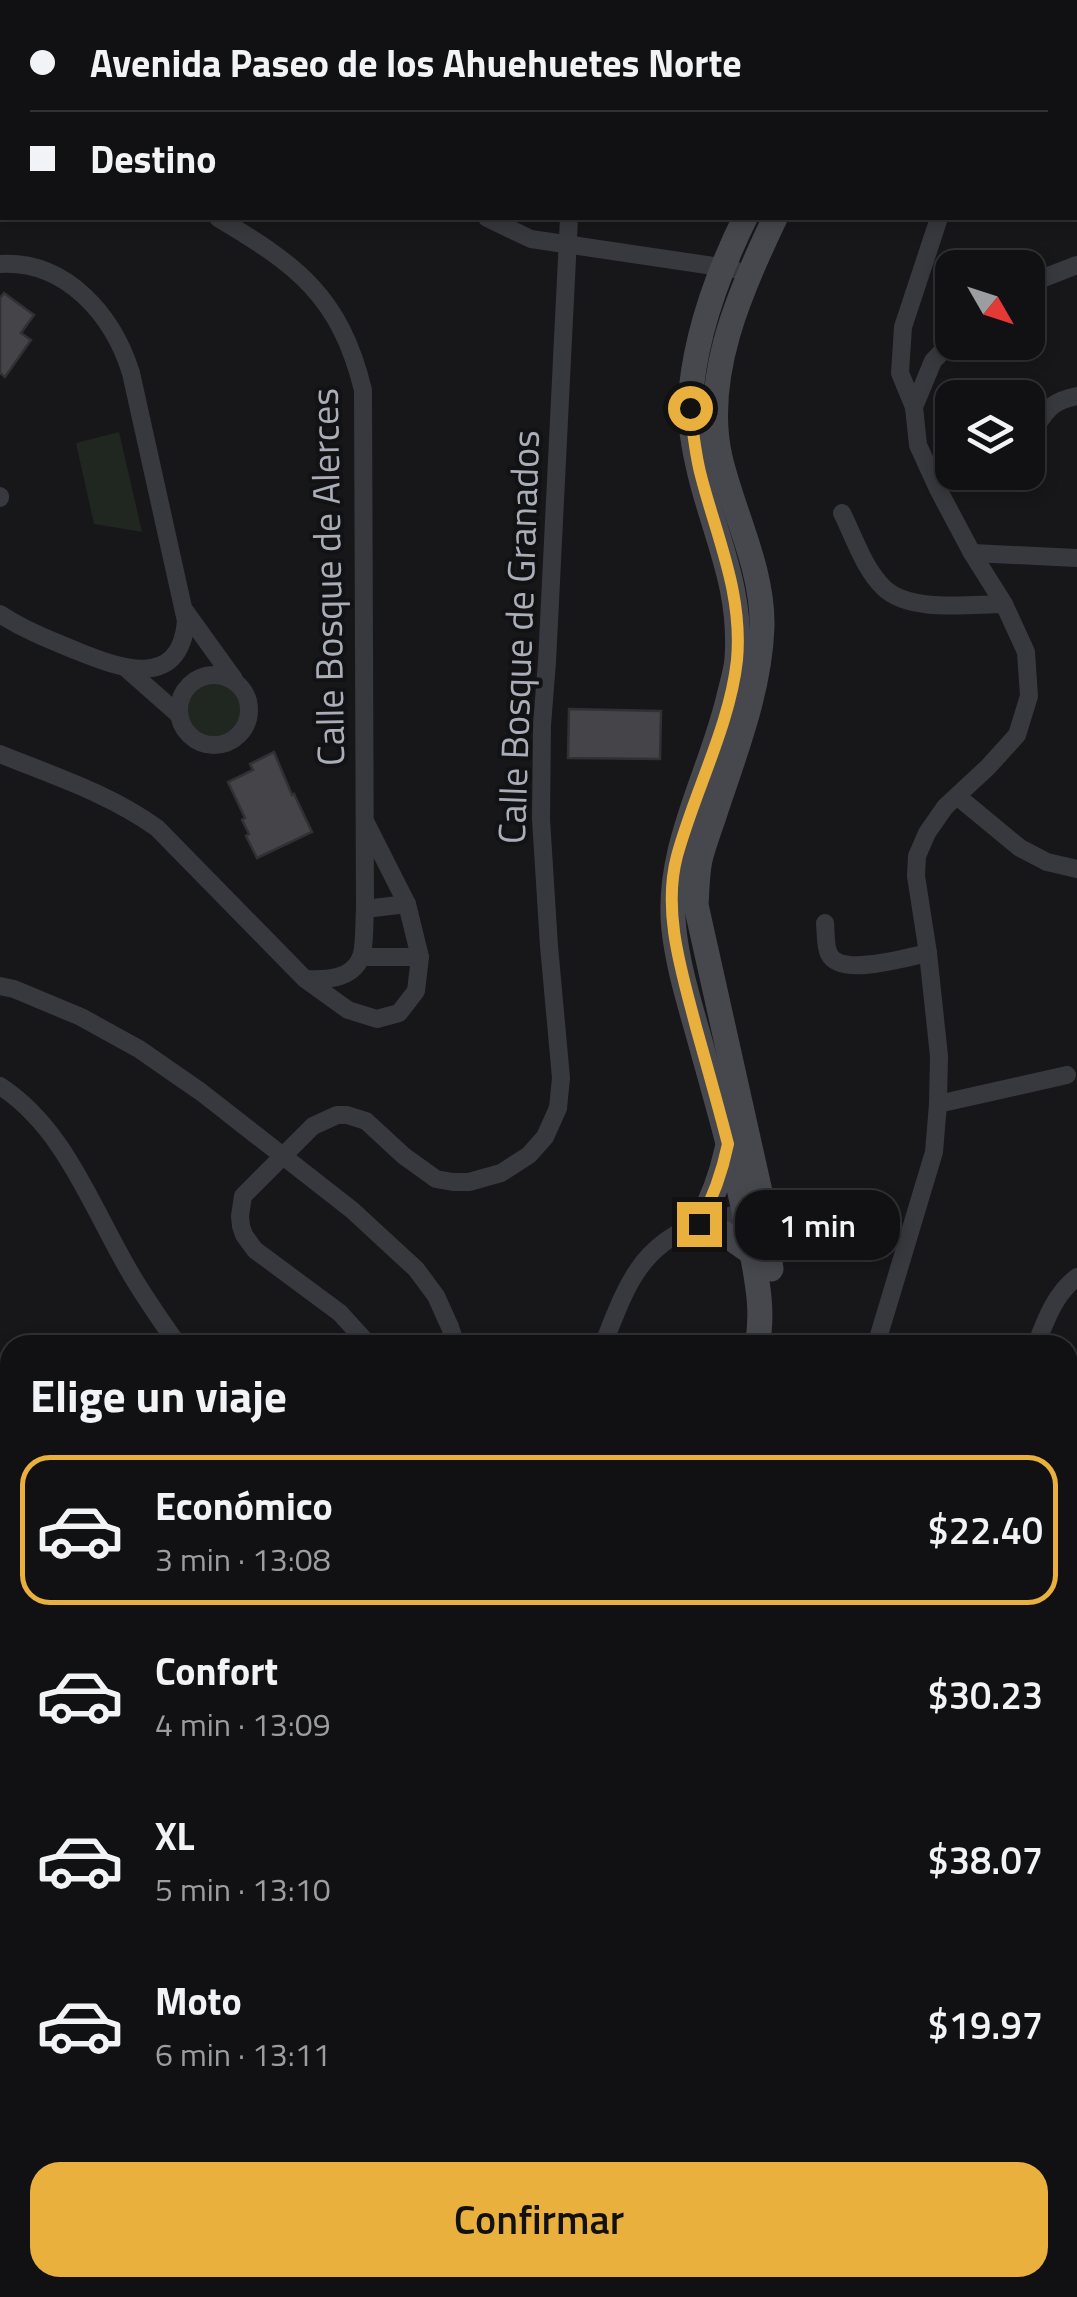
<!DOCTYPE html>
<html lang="es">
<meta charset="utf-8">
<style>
:root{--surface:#111113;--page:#1a1a1c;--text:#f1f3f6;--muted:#9c9da0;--line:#303133;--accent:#eab03e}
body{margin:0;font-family:"Titillium Web",sans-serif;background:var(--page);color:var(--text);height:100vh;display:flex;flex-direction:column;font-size:38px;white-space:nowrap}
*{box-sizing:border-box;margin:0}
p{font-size:32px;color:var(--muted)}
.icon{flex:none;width:55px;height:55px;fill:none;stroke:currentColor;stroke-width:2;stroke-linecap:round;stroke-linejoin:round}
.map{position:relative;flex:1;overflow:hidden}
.details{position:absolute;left:0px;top:1335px;width:1078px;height:962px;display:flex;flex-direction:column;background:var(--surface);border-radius:30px 30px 0 0;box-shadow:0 5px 15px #0003,0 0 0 2px var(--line)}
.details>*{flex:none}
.top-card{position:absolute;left:0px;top:0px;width:1078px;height:220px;box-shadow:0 5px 15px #0003,0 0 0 2px var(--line);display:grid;align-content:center;height:220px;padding:0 30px;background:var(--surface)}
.needle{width:65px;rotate:129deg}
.tools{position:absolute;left:935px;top:250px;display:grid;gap:20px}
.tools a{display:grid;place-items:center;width:110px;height:110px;border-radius:20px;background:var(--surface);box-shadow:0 5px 15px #0003,0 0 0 2px var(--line);font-size:50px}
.end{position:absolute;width:45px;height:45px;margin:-22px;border:12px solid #eab03e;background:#111;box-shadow:0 0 0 5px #111}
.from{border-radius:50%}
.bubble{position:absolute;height:70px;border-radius:30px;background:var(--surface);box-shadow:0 5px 15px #0003,0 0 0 2px var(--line);font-size:32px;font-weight:600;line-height:70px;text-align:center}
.top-card b{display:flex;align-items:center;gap:35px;height:95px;font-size:38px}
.top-card b+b{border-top:2px solid var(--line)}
.top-card i{width:25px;height:25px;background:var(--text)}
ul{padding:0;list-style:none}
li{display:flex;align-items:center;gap:30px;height:150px;margin:0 20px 15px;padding:0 10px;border:5px solid transparent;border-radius:30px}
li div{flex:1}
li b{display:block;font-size:38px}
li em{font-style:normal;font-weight:600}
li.current{border-color:var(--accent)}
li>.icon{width:90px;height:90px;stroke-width:1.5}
h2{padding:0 30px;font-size:45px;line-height:120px}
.button{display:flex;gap:20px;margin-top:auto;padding:20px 30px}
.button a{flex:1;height:115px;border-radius:30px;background:var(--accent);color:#111;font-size:40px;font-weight:600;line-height:115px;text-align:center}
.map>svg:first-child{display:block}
.green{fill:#1f2720}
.building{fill:#444449;stroke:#313135;stroke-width:2.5}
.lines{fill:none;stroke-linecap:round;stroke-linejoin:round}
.street{stroke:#38393e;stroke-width:18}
.secondary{stroke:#46484e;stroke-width:25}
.route{stroke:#eab03e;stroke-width:12}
.labels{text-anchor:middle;stroke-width:8;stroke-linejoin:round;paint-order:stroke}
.street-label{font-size:38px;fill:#aaaeb8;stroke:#121214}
</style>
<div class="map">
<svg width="1077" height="2297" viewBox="0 0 1077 2297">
<rect width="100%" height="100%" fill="#171719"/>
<!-- green -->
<g class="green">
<path d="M 119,432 L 142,532 L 94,524 L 76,443 Z"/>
<circle cx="214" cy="710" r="30"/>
</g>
<!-- building -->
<g class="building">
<path d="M 4,293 L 34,315 L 21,333 L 31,340 L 5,377 L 0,373 L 0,298 Z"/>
<path d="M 569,709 L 661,711 L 660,759 L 568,758 Z"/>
<path d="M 274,752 L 292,795 L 294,794 L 312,832 L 257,858 L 246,836 L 249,834 L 242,820 L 245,818 L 228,782 L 253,770 L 250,764 Z"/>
</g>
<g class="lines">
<!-- street -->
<g class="street">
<path d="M 240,0 L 246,2"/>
<path d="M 366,0 L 368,2"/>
<path d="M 86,2 L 87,0"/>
<path d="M 667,2 L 669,0"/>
<path d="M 1014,2 L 1015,0"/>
<path d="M 1075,74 L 1077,75"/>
<path d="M 218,218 C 297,265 340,296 363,390 L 365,909 C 364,921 365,947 361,957 C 352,980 325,980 305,979"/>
<path d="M 487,218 L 531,239 L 734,269"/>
<path d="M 0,264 C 66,260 113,315 131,373 L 186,621 C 180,691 119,668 77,651 C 50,640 24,630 0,614"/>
<path d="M 1028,284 L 1077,265"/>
<path d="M 914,407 L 933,361 L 952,341"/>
<path d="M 1037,425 C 1048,407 1056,400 1077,396"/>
<path d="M 0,496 L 0,498"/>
<path d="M 842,513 C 854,537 864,569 884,588 C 910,613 970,604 1004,604"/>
<path d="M 972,553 L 1077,558"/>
<path d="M 185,611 L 234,679"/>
<path d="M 127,669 L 178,714"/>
<circle cx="214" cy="710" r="35"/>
<path d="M 0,754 C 54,776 110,794 157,828 L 305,979 L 348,1010 L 377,1019 L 399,1013 L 416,991 L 420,957 L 407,904 L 366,823"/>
<path d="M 957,796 L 1020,848 L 1047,862 L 1077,869"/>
<path d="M 365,909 L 407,904"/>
<path d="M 825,923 C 826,932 825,946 829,954 C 841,978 907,957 928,953"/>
<path d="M 361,957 L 420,957"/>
<path d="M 0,986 L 14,989 L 81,1017 L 139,1049 L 201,1092 L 352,1210 L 416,1269 L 436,1296 L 450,1327 L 456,1345"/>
<path d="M 0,1086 C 66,1129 92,1209 131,1274 C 145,1298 162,1322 178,1345"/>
<path d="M 938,1104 L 1067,1075"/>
<path d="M 369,1345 L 340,1313 L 255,1250 L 244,1235 L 241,1226 L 240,1216 L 243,1196 L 313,1126 L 337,1115 L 347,1115 L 366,1121 L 404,1156 L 436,1179 L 453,1182 L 469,1182 L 501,1173 L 529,1155 L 545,1137 L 558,1108 L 561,1078 L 549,946 L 541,819 L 542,725 L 547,662 L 569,218"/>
<path d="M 603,1345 C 624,1293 637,1248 694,1226 C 713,1219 734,1216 753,1209"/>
<path d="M 876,1345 L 934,1152 L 938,1104 L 939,1056 L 928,953 L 916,876 L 917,856 L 927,833 L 945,807 L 988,767 L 1017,735 L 1029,696 L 1026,652 L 1004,604 L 972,553 L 938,489 L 918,445 L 914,407 L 900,373 L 903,327 L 939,218"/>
<path d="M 1036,1345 C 1046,1319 1055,1294 1077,1277"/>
<path d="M 0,1441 L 10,1454"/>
<path d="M 1068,1449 L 1077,1455"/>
<path d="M 0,1673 L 10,1679"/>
<path d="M 1068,1814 L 1077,1805"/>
<path d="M 0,1818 L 10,1827"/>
<path d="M 1068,1936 L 1077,1933"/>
<path d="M 0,1947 L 10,1955"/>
<path d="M 0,2127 L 10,2143"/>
<path d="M 12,2297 L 17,2288"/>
<path d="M 224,2297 L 225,2288"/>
<path d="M 474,2297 L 475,2288"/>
<path d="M 598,2297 L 598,2288"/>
</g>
<!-- secondary -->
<g class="secondary">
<path d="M 854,2 L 855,0"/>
<path d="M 884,2 L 885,0"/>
<path d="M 745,218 C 717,275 693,342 690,406 C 690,427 695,453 700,474 C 716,539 742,588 737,659 C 736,671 732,684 729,696 C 711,774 665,848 674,930 C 678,967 690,1005 700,1041 C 719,1109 739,1178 751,1247 C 757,1280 764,1312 757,1345"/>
<path d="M 727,1149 C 721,1177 712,1200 699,1224 L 722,1232 L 752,1253"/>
<path d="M 771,1269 L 763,1205 L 696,905 C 697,891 697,874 700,860 C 704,843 711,826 716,810 C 736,750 760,689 762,626 C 763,568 733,513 720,457 C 702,376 741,289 775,218"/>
<path d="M 366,2297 L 369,2288"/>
<path d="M 398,2297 L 402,2288"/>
</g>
</g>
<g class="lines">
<!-- route -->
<path class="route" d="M 690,408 C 693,430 695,454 701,476 C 717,538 743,594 737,660 C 730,725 694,793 677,856 C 662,912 682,973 696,1027 C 707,1066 718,1105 728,1144 C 722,1173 713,1198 699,1224"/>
</g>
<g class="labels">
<!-- street labels -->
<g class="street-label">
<text transform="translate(328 577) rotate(-91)" y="13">Calle Bosque de Alerces</text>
<text transform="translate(519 637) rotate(-88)" y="13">Calle Bosque de Granados</text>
</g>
</g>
</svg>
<div class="tools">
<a><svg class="needle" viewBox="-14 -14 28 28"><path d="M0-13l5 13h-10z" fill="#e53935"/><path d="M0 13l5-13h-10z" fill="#9c9da0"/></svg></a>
<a><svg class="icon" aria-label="layers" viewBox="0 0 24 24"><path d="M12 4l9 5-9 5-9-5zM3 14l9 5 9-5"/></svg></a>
</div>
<i class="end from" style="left:690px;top:408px"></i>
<i class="end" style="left:699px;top:1224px"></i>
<div class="bubble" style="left:735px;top:1190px;width:165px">1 min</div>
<div class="top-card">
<b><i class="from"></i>Avenida Paseo de los Ahuehuetes Norte</b>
<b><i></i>Destino</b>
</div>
<section class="details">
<h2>Elige un viaje</h2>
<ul>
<li class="current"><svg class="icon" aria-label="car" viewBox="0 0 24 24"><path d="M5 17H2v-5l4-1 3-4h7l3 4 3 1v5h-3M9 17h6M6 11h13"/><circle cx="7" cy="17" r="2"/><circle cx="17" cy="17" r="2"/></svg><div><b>Económico</b><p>3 min · 13:08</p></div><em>$22.40</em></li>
<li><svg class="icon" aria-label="car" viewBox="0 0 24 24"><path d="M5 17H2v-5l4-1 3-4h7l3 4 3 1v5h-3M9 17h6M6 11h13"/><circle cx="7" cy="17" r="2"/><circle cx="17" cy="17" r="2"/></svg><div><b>Confort</b><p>4 min · 13:09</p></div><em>$30.23</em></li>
<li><svg class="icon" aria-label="car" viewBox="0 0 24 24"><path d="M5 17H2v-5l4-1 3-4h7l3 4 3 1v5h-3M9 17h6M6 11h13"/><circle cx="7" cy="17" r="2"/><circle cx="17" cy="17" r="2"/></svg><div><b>XL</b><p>5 min · 13:10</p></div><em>$38.07</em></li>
<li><svg class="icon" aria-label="car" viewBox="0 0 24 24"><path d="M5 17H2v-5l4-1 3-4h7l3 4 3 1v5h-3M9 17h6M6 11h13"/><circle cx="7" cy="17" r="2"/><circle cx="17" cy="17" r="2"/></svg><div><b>Moto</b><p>6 min · 13:11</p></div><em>$19.97</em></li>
</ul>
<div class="button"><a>Confirmar</a></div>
</section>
</div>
